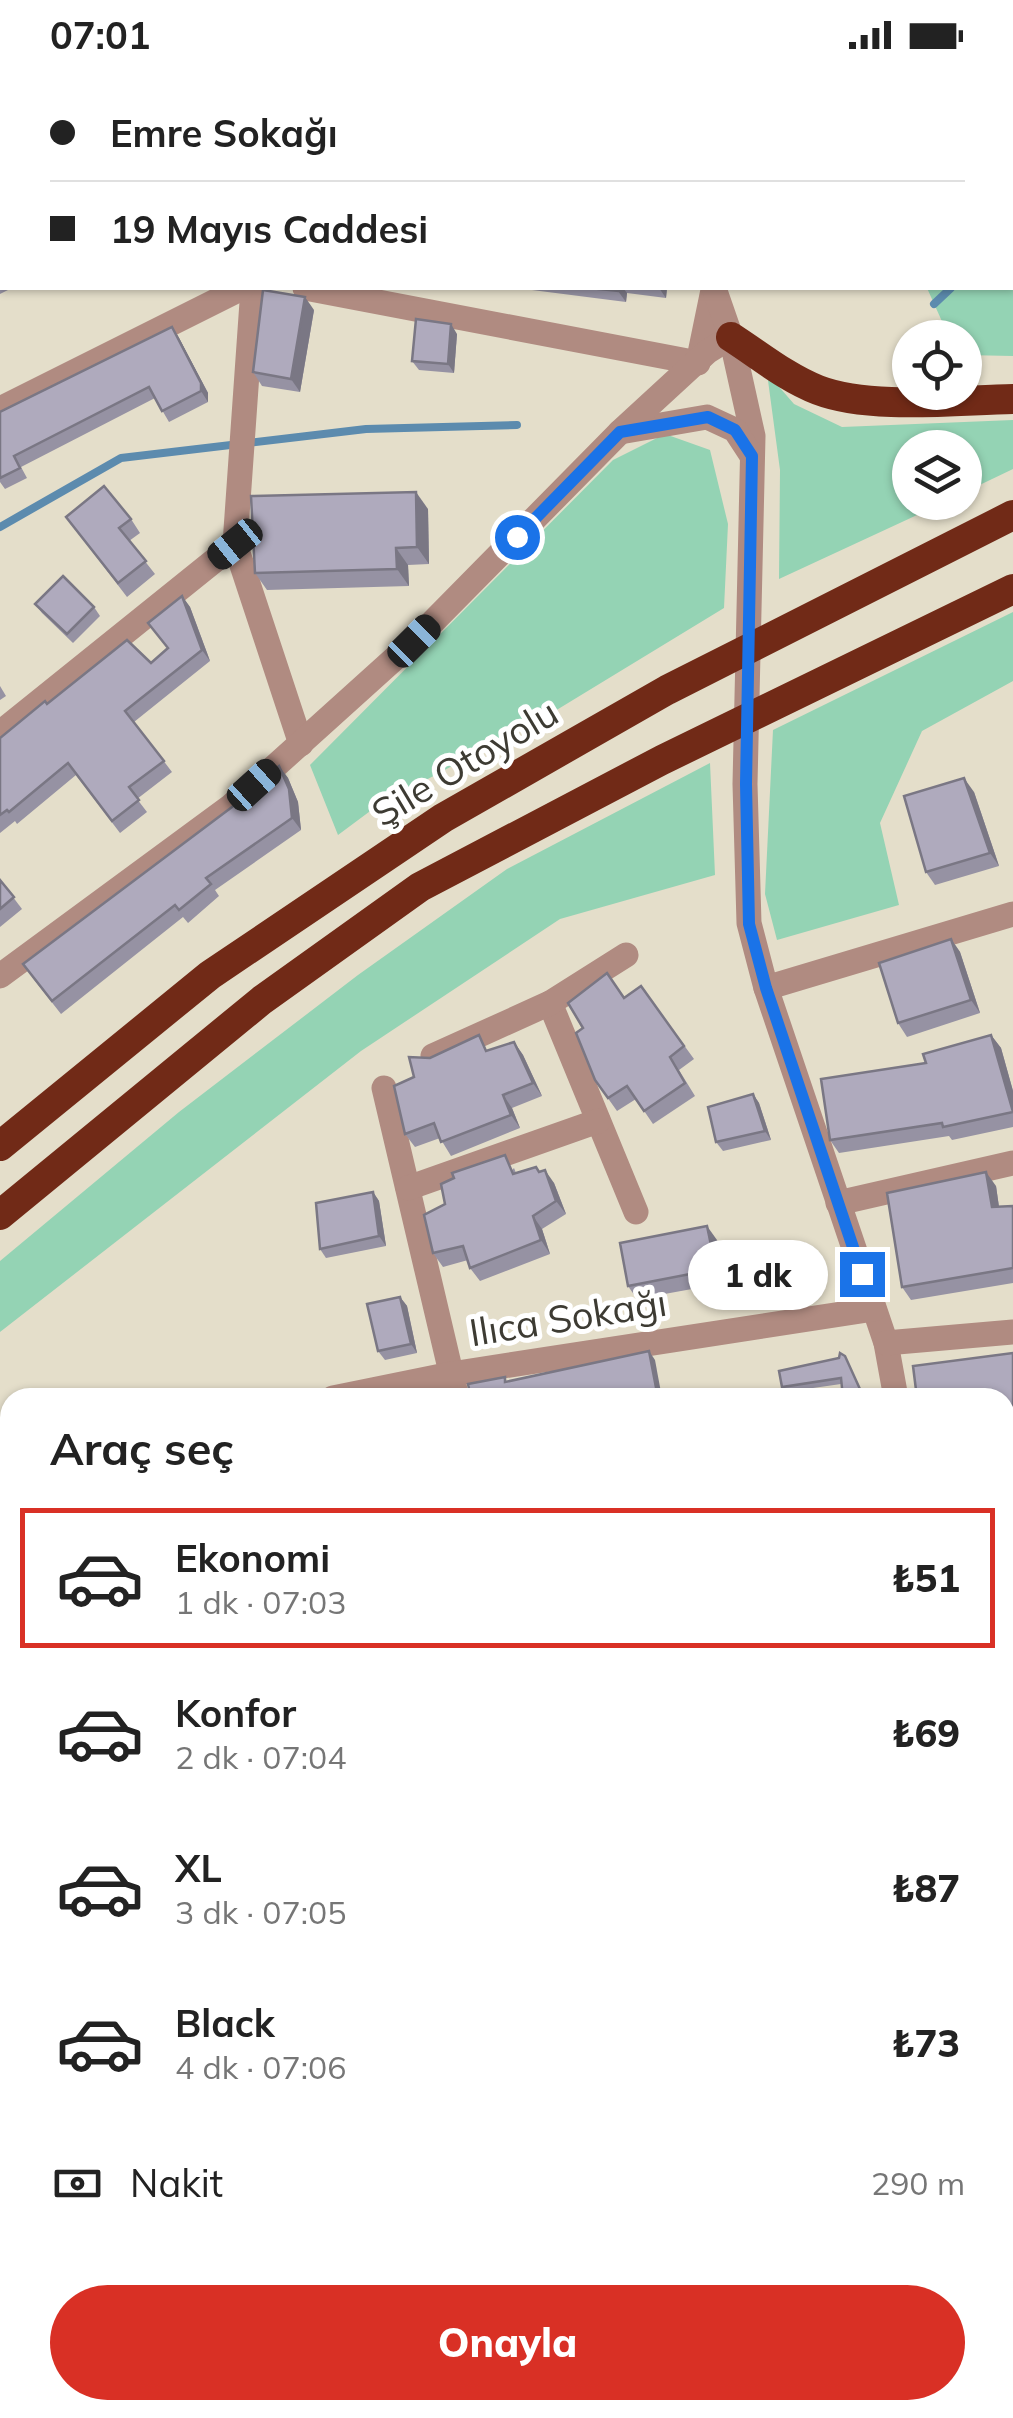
<!DOCTYPE html>
<html lang="tr">
<meta charset="utf-8">
<style>
:root{--surface:#fff;--page:#f6f6f6;--text:#222;--muted:#767676;--line:#e0e0e0;--accent:#d93025}
body{margin:0;font-family:Mulish,sans-serif;background:var(--page);color:var(--text);height:100vh;display:flex;flex-direction:column;font-size:38px;white-space:nowrap}
*{box-sizing:border-box;margin:0}
p{font-size:32px;color:var(--muted)}
.icon{flex:none;width:55px;height:55px;fill:none;stroke:currentColor;stroke-width:2;stroke-linecap:round;stroke-linejoin:round}
.map{position:relative;flex:1;overflow:hidden}
.side{position:absolute;left:0px;top:1318px;width:1015px;height:1032px;display:flex;flex-direction:column;background:var(--surface);border-radius:30px 30px 0 0;box-shadow:0 2px 8px #0004}
.side>*{flex:none}
.banner{position:absolute;left:0px;top:0px;width:1015px;height:220px;box-shadow:0 2px 8px #0004;display:grid;align-content:center;height:220px;padding:0 50px;background:var(--surface)}
.tools{position:absolute;left:892px;top:250px;display:grid;gap:20px}
.tools a{display:grid;place-items:center;width:90px;height:90px;border-radius:50%;background:var(--surface);box-shadow:0 2px 8px #0004;font-size:50px}
.end{position:absolute;width:45px;height:45px;margin:-22px;border:12px solid #1a73e8;background:#fff;box-shadow:0 0 0 5px #fff}
.from{border-radius:50%}
.bubble{position:absolute;height:70px;border-radius:35px;background:var(--surface);box-shadow:0 2px 8px #0004;font-size:32px;font-weight:800;line-height:70px;text-align:center}
.car{position:absolute;width:30px;height:60px;margin:-30px -15px;border-radius:12px;box-shadow:0 0 8px 2px #0007;background:linear-gradient(#222 24%,#8ab4d8 0 40%,#222 0 76%,#8ab4d8 0 86%,#222 0)}
.banner b{display:flex;align-items:center;gap:35px;height:95px;font-size:38px}
.banner b+b{border-top:2px solid var(--line)}
.banner i{width:25px;height:25px;background:var(--text)}
ul{padding:0;list-style:none}
li{display:flex;align-items:center;gap:30px;height:140px;margin:0 20px 15px;padding:0 30px;border:5px solid transparent;border-radius:0px}
li div{flex:1}
li b{display:block;font-size:38px}
li em{font-style:normal;font-weight:800}
li.selected{border-color:var(--accent)}
li>.icon{width:90px;height:90px;stroke-width:1.5}
h2{padding:0 50px;font-size:45px;line-height:120px}
.pay{display:flex;align-items:center;gap:25px;height:110px;padding:0 50px;font-size:38px}
.pay p{margin-inline-start:auto}
.cta{display:flex;gap:20px;margin-top:auto;padding:20px 50px}
.cta a{flex:1;height:115px;border-radius:60px;background:var(--accent);color:#fff;font-size:40px;font-weight:800;line-height:115px;text-align:center}
.status{display:flex;justify-content:space-between;align-items:center;height:70px;padding:0 50px;background:var(--surface);direction:ltr}
.status svg{height:28px;fill:currentColor}
.map>svg:first-child{display:block}
.green{fill:#94d3b4}
.lines{fill:none;stroke-linecap:round;stroke-linejoin:round}
.stream{stroke:#5c8bae;stroke-width:8}
.minor{stroke:#b08b81;stroke-width:25}
.highway{stroke:#712a17;stroke-width:30}
.wall{fill:#9692a3}
.shaded-wall{fill:#7a7784}
.building{fill:#afaabd;stroke:#7a7784;stroke-width:2.5}
.route{stroke:#1a73e8;stroke-width:12}
.labels{text-anchor:middle;stroke-width:10;stroke-linejoin:round;paint-order:stroke}
.street-label{font-size:38px;fill:#3d3b33;stroke:#fff}
</style>
<div class="status"><b>07:01</b><svg viewBox="0 0 49 12"><path d="M0 12V9h3v3zM5 12V6h3v6zM10 12V3h3v9zM15 12V0h3v12zM26 1h20v11H26zM47 4h2v5h-2z"/></svg></div>
<div class="map">
<svg width="1013" height="2348" viewBox="0 0 1013 2348">
<rect width="100%" height="100%" fill="#e4deca"/>
<!-- green -->
<g class="green">
<path d="M 1013,104 L 1013,286 L 965,285 L 965,268 L 949,267 L 927,218 L 1012,218 Z"/>
<path d="M 767,303 L 794,334 L 842,357 L 1013,350 L 1013,399 L 965,422 L 965,378 L 910,378 L 910,432 L 943,433 L 779,509 L 780,400 Z"/>
<path d="M 665,364 L 710,380 L 728,454 L 724,538 L 550,644 L 377,736 L 338,765 L 310,695 L 613,390 Z"/>
<path d="M 1013,542 L 1013,611 L 922,661 L 880,753 L 899,835 L 777,870 L 765,824 L 773,660 Z"/>
<path d="M 710,693 L 715,805 L 560,849 L 361,981 L 0,1262 L 0,1191 L 179,1042 L 358,905 L 507,799 Z"/>
</g>
<g class="lines">
<!-- stream -->
<g class="stream">
<path d="M 1012,158 L 1013,158"/>
<path d="M 934,234 L 951,218"/>
<path d="M 0,457 L 121,388 L 366,359 L 517,355"/>
</g>
<!-- minor -->
<g class="minor">
<path d="M 612,0 L 614,2"/>
<path d="M 0,137 L 2,136"/>
<path d="M 253,218 L 235,474 L 301,674"/>
<path d="M 305,218 L 698,293 L 713,220"/>
<path d="M 714,218 L 731,267 L 753,366 L 745,714 L 749,853 L 766,918 L 886,1273 L 896,1328"/>
<path d="M 0,339 L 242,218"/>
<path d="M 620,362 L 707,347 L 735,360 L 752,386"/>
<path d="M 0,663 L 235,474"/>
<path d="M 0,906 L 231,736 L 414,571 L 620,362 L 707,282 L 731,267"/>
<path d="M 766,918 L 1013,844"/>
<path d="M 550,933 L 636,1142"/>
<path d="M 433,986 L 550,933 L 626,885"/>
<path d="M 384,1018 L 457,1328"/>
<path d="M 408,1118 L 598,1051"/>
<path d="M 838,1133 L 1013,1093"/>
<path d="M 886,1273 L 1013,1262"/>
<path d="M 333,1328 L 451,1304 L 874,1239"/>
<path d="M 1005,1511 L 1013,1513"/>
<path d="M 1005,1659 L 1013,1661"/>
<path d="M 0,1808 L 10,1798"/>
<path d="M 1005,1822 L 1013,1824"/>
<path d="M 1005,1948 L 1013,2013"/>
<path d="M 0,2026 L 10,2035"/>
<path d="M 1005,2067 L 1013,2066"/>
<path d="M 1005,2208 L 1013,2207"/>
<path d="M 0,2213 L 10,2222"/>
<path d="M 444,2340 L 444,2348"/>
</g>
<!-- highway -->
<g class="highway">
<path d="M 731,267 C 759,285 787,308 818,320 C 870,340 956,330 1013,329"/>
<path d="M 0,1076 L 210,905 L 443,748 L 667,620 L 1013,445"/>
<path d="M 0,1145 L 262,930 L 420,817 L 662,690 L 1013,519"/>
</g>
</g>
<!-- wall -->
<g class="wall">
<path d="M 3,0 L 258,0 L 258,2 L 2,2 L 2,121 L 0,121 L 0,5 Z"/>
<path d="M 276,0 L 466,0 L 466,2 L 292,2 Z"/>
<path d="M 2,138 L 2,218 L 12,218 L 0,224 L 0,140 Z"/>
<path d="M 530,218 L 667,218 L 666,228 L 627,223 L 626,232 L 532,220 Z"/>
<path d="M 314,240 L 300,322 L 262,316 L 253,302 Z"/>
<path d="M 172,257 L 179,268 L 208,323 L 208,332 L 169,352 L 155,328 L 21,397 L 27,408 L 5,419 L 0,412 L 0,342 Z"/>
<path d="M 457,264 L 454,303 L 419,300 L 412,291 Z"/>
<path d="M 428,439 L 429,494 L 408,495 L 409,516 L 267,520 L 255,503 Z"/>
<path d="M 66,447 L 131,449 L 140,463 L 129,471 L 155,504 L 127,527 Z"/>
<path d="M 182,526 L 190,537 L 210,591 L 134,652 L 172,702 L 137,729 L 147,742 L 120,763 L 76,705 L 17,754 L 15,751 L 0,763 L 0,668 L 47,634 L 151,593 L 168,579 Z"/>
<path d="M 35,534 L 94,537 L 100,546 L 73,573 L 42,543 Z"/>
<path d="M 0,616 L 6,626 L 0,630 Z"/>
<path d="M 279,696 L 288,708 L 298,732 L 301,760 L 215,820 L 219,826 L 188,853 L 183,847 L 61,944 L 32,907 Z"/>
<path d="M 974,722 L 999,796 L 935,815 L 926,802 Z"/>
<path d="M 0,810 L 22,839 L 0,857 Z"/>
<path d="M 951,869 L 960,882 L 980,943 L 907,967 L 898,953 Z"/>
<path d="M 641,916 L 694,989 L 679,1000 L 695,1026 L 653,1054 L 636,1029 L 617,1041 L 595,1010 L 624,928 Z"/>
<path d="M 991,965 L 1001,978 L 1013,1021 L 1013,1057 L 952,1070 L 949,1066 L 839,1083 L 830,1070 L 926,993 Z"/>
<path d="M 514,972 L 523,985 L 542,1026 L 512,1038 L 520,1058 L 451,1086 L 440,1068 L 415,1077 L 405,1064 L 414,1007 L 430,988 L 489,980 Z"/>
<path d="M 753,1024 L 759,1033 L 771,1070 L 723,1081 L 716,1072 Z"/>
<path d="M 514,1098 L 516,1103 L 540,1102 L 554,1113 L 566,1144 L 542,1159 L 550,1184 L 480,1211 L 470,1198 L 468,1190 L 443,1197 L 433,1183 Z"/>
<path d="M 996,1116 L 999,1137 L 1013,1136 L 1013,1213 L 911,1230 L 902,1217 Z"/>
<path d="M 373,1122 L 379,1131 L 386,1176 L 326,1188 L 320,1179 Z"/>
<path d="M 717,1170 L 725,1213 L 637,1229 L 628,1216 Z"/>
<path d="M 804,1174 L 811,1183 L 818,1221 L 776,1229 L 773,1225 L 740,1233 L 734,1224 L 764,1186 Z"/>
<path d="M 400,1227 L 407,1236 L 417,1283 L 385,1290 L 378,1281 Z"/>
<path d="M 1013,1283 L 1013,1355 L 1005,1356 L 1005,1328 Z"/>
<path d="M 845,1286 L 865,1328 L 843,1328 L 841,1314 L 785,1322 L 782,1317 Z"/>
<path d="M 1005,1520 L 1013,1522 L 1013,1640 L 1005,1638 Z"/>
<path d="M 1013,1661 L 1013,1714 L 1005,1712 L 1005,1665 Z"/>
<path d="M 1013,1828 L 1013,1874 L 1007,1872 L 1005,1869 L 1005,1847 Z"/>
<path d="M 461,2340 L 1005,2340 L 1010,2348 L 462,2348 Z"/>
</g>
<!-- shaded-wall -->
<g class="shaded-wall">
<path d="M 619,218 L 623,218 L 627,223 L 626,232 L 618,221 Z"/>
<path d="M 659,218 L 667,218 L 666,228 Z"/>
<path d="M 305,227 L 314,240 L 300,322 L 291,309 Z"/>
<path d="M 451,254 L 457,264 L 454,303 L 448,294 Z"/>
<path d="M 172,257 L 179,268 L 208,323 L 208,332 L 201,321 Z"/>
<path d="M 416,422 L 428,439 L 429,494 L 417,477 Z"/>
<path d="M 396,478 L 408,495 L 409,516 L 397,499 Z"/>
<path d="M 182,526 L 190,537 L 210,591 L 202,580 Z"/>
<path d="M 279,696 L 288,708 L 298,732 L 301,760 L 292,748 Z"/>
<path d="M 964,708 L 974,722 L 999,796 L 990,783 Z"/>
<path d="M 951,869 L 960,882 L 980,943 L 971,930 Z"/>
<path d="M 991,965 L 1001,978 L 1013,1021 L 1013,1040 Z"/>
<path d="M 514,972 L 523,985 L 542,1026 L 533,1013 Z"/>
<path d="M 753,1024 L 759,1033 L 771,1070 L 765,1061 Z"/>
<path d="M 503,1025 L 512,1038 L 520,1058 L 511,1045 Z"/>
<path d="M 545,1100 L 554,1113 L 566,1144 L 556,1131 Z"/>
<path d="M 986,1102 L 996,1116 L 1001,1151 L 992,1137 Z"/>
<path d="M 373,1122 L 379,1131 L 386,1176 L 379,1166 Z"/>
<path d="M 533,1146 L 542,1159 L 550,1184 L 541,1170 Z"/>
<path d="M 707,1156 L 717,1170 L 725,1213 L 716,1199 Z"/>
<path d="M 804,1174 L 811,1183 L 818,1221 L 811,1212 Z"/>
<path d="M 400,1227 L 407,1236 L 417,1283 L 411,1274 Z"/>
<path d="M 649,1281 L 655,1290 L 662,1328 L 658,1328 Z"/>
<path d="M 1005,2313 L 1010,2348 L 1003,2340 L 1005,2340 Z"/>
</g>
<!-- building -->
<g class="building">
<path d="M 3,0 L 171,0 L 164,2 L 2,2 L 2,111 L 0,111 L 0,5 Z"/>
<path d="M 338,0 L 459,0 L 354,2 Z"/>
<path d="M 2,138 L 2,208 L 0,209 L 0,140 Z"/>
<path d="M 589,218 L 619,218 L 618,221 Z"/>
<path d="M 263,220 L 305,227 L 291,309 L 253,302 Z"/>
<path d="M 416,249 L 451,254 L 448,294 L 412,291 Z"/>
<path d="M 172,257 L 201,313 L 201,321 L 162,341 L 149,317 L 14,386 L 20,398 L 0,408 L 0,342 Z"/>
<path d="M 104,416 L 131,449 L 119,458 L 146,491 L 118,513 L 66,447 Z"/>
<path d="M 416,422 L 417,477 L 396,478 L 397,499 L 255,503 L 251,426 Z"/>
<path d="M 63,506 L 94,537 L 67,564 L 35,534 Z"/>
<path d="M 182,526 L 202,580 L 125,641 L 164,691 L 129,717 L 139,730 L 112,751 L 68,693 L 9,742 L 7,740 L 0,745 L 0,668 L 45,631 L 47,634 L 127,570 L 151,593 L 168,578 L 148,553 Z"/>
<path d="M 279,696 L 289,719 L 292,748 L 206,808 L 211,814 L 179,840 L 175,835 L 52,931 L 23,894 L 232,737 Z"/>
<path d="M 964,708 L 990,783 L 926,802 L 904,726 Z"/>
<path d="M 0,810 L 14,827 L 0,839 Z"/>
<path d="M 951,869 L 971,930 L 898,953 L 879,893 Z"/>
<path d="M 607,903 L 624,928 L 641,916 L 684,976 L 670,987 L 685,1013 L 644,1041 L 627,1016 L 608,1028 L 595,1010 L 576,963 L 583,958 L 568,933 Z"/>
<path d="M 479,965 L 486,981 L 514,972 L 533,1013 L 503,1025 L 511,1045 L 441,1072 L 434,1053 L 405,1064 L 394,1016 L 414,1007 L 409,987 L 430,988 Z"/>
<path d="M 991,965 L 1013,1042 L 943,1057 L 942,1053 L 830,1070 L 821,1009 L 926,993 L 923,984 Z"/>
<path d="M 753,1024 L 765,1061 L 716,1072 L 708,1037 Z"/>
<path d="M 505,1085 L 513,1104 L 536,1097 L 539,1102 L 545,1100 L 556,1131 L 533,1146 L 541,1170 L 470,1198 L 463,1176 L 433,1183 L 424,1145 L 445,1134 L 441,1114 L 454,1108 L 452,1103 Z"/>
<path d="M 986,1102 L 992,1137 L 1013,1136 L 1013,1198 L 902,1217 L 887,1123 Z"/>
<path d="M 373,1122 L 379,1166 L 320,1179 L 316,1133 Z"/>
<path d="M 707,1156 L 716,1199 L 628,1216 L 620,1173 Z"/>
<path d="M 804,1174 L 811,1212 L 769,1220 L 769,1216 L 734,1224 L 728,1193 L 764,1186 L 763,1181 Z"/>
<path d="M 400,1227 L 411,1274 L 378,1281 L 367,1234 Z"/>
<path d="M 649,1281 L 658,1328 L 471,1328 L 468,1314 L 505,1307 L 505,1312 Z"/>
<path d="M 840,1283 L 845,1286 L 864,1328 L 843,1328 L 841,1308 L 782,1317 L 779,1301 L 839,1288 Z"/>
<path d="M 1013,1283 L 1013,1340 L 1005,1341 L 1005,1328 L 917,1328 L 913,1296 Z"/>
<path d="M 1005,1520 L 1013,1522 L 1013,1630 L 1005,1628 Z"/>
<path d="M 1013,1661 L 1013,1705 L 1005,1702 L 1005,1665 Z"/>
<path d="M 1013,1828 L 1013,1867 L 1005,1864 L 1005,1847 L 1010,1831 Z"/>
<path d="M 461,2340 L 996,2340 L 939,2348 L 462,2348 Z"/>
</g>
<g class="lines">
<!-- route -->
<path class="route" d="M 517,467 L 620,362 L 708,347 L 735,360 L 752,386 L 746,714 L 749,854 L 766,918 L 862,1204"/>
</g>
<g class="labels">
<!-- street labels -->
<g class="street-label">
<text transform="translate(465 693) rotate(-31)" y="13">Şile Otoyolu</text>
<text transform="translate(568 1248) rotate(-9)" y="13">Ilıca Sokağı</text>
</g>
</g>
</svg>
<div class="tools">
<a><svg class="icon" aria-label="locate" viewBox="0 0 24 24"><circle cx="12" cy="12" r="6"/><path d="M12 2v4M12 18v4M2 12h4M18 12h4"/></svg></a>
<a><svg class="icon" aria-label="layers" viewBox="0 0 24 24"><path d="M12 4l9 5-9 5-9-5zM3 14l9 5 9-5"/></svg></a>
</div>
<i class="end from" style="left:517px;top:467px"></i>
<i class="end" style="left:862px;top:1204px"></i>
<div class="bubble" style="left:688px;top:1170px;width:140px">1 dk</div>
<i class="car" style="left:235px;top:474px;rotate:231deg"></i>
<i class="car" style="left:414px;top:571px;rotate:45deg"></i>
<i class="car" style="left:254px;top:715px;rotate:48deg"></i>
<div class="banner">
<b><i class="from"></i>Emre Sokağı</b>
<b><i></i>19 Mayıs Caddesi</b>
</div>
<section class="side">
<h2>Araç seç</h2>
<ul>
<li class="selected"><svg class="icon" aria-label="car" viewBox="0 0 24 24"><path d="M5 17H2v-5l4-1 3-4h7l3 4 3 1v5h-3M9 17h6M6 11h13"/><circle cx="7" cy="17" r="2"/><circle cx="17" cy="17" r="2"/></svg><div><b>Ekonomi</b><p>1 dk · 07:03</p></div><em>₺51</em></li>
<li><svg class="icon" aria-label="car" viewBox="0 0 24 24"><path d="M5 17H2v-5l4-1 3-4h7l3 4 3 1v5h-3M9 17h6M6 11h13"/><circle cx="7" cy="17" r="2"/><circle cx="17" cy="17" r="2"/></svg><div><b>Konfor</b><p>2 dk · 07:04</p></div><em>₺69</em></li>
<li><svg class="icon" aria-label="car" viewBox="0 0 24 24"><path d="M5 17H2v-5l4-1 3-4h7l3 4 3 1v5h-3M9 17h6M6 11h13"/><circle cx="7" cy="17" r="2"/><circle cx="17" cy="17" r="2"/></svg><div><b>XL</b><p>3 dk · 07:05</p></div><em>₺87</em></li>
<li><svg class="icon" aria-label="car" viewBox="0 0 24 24"><path d="M5 17H2v-5l4-1 3-4h7l3 4 3 1v5h-3M9 17h6M6 11h13"/><circle cx="7" cy="17" r="2"/><circle cx="17" cy="17" r="2"/></svg><div><b>Black</b><p>4 dk · 07:06</p></div><em>₺73</em></li>
</ul>
<div class="pay"><svg class="icon" aria-label="cash" viewBox="0 0 24 24"><path d="M3 7h18v10H3z"/><circle cx="12" cy="12" r="2"/></svg>Nakit<p>290 m</p></div>
<div class="cta"><a>Onayla</a></div>
</section>
</div>
